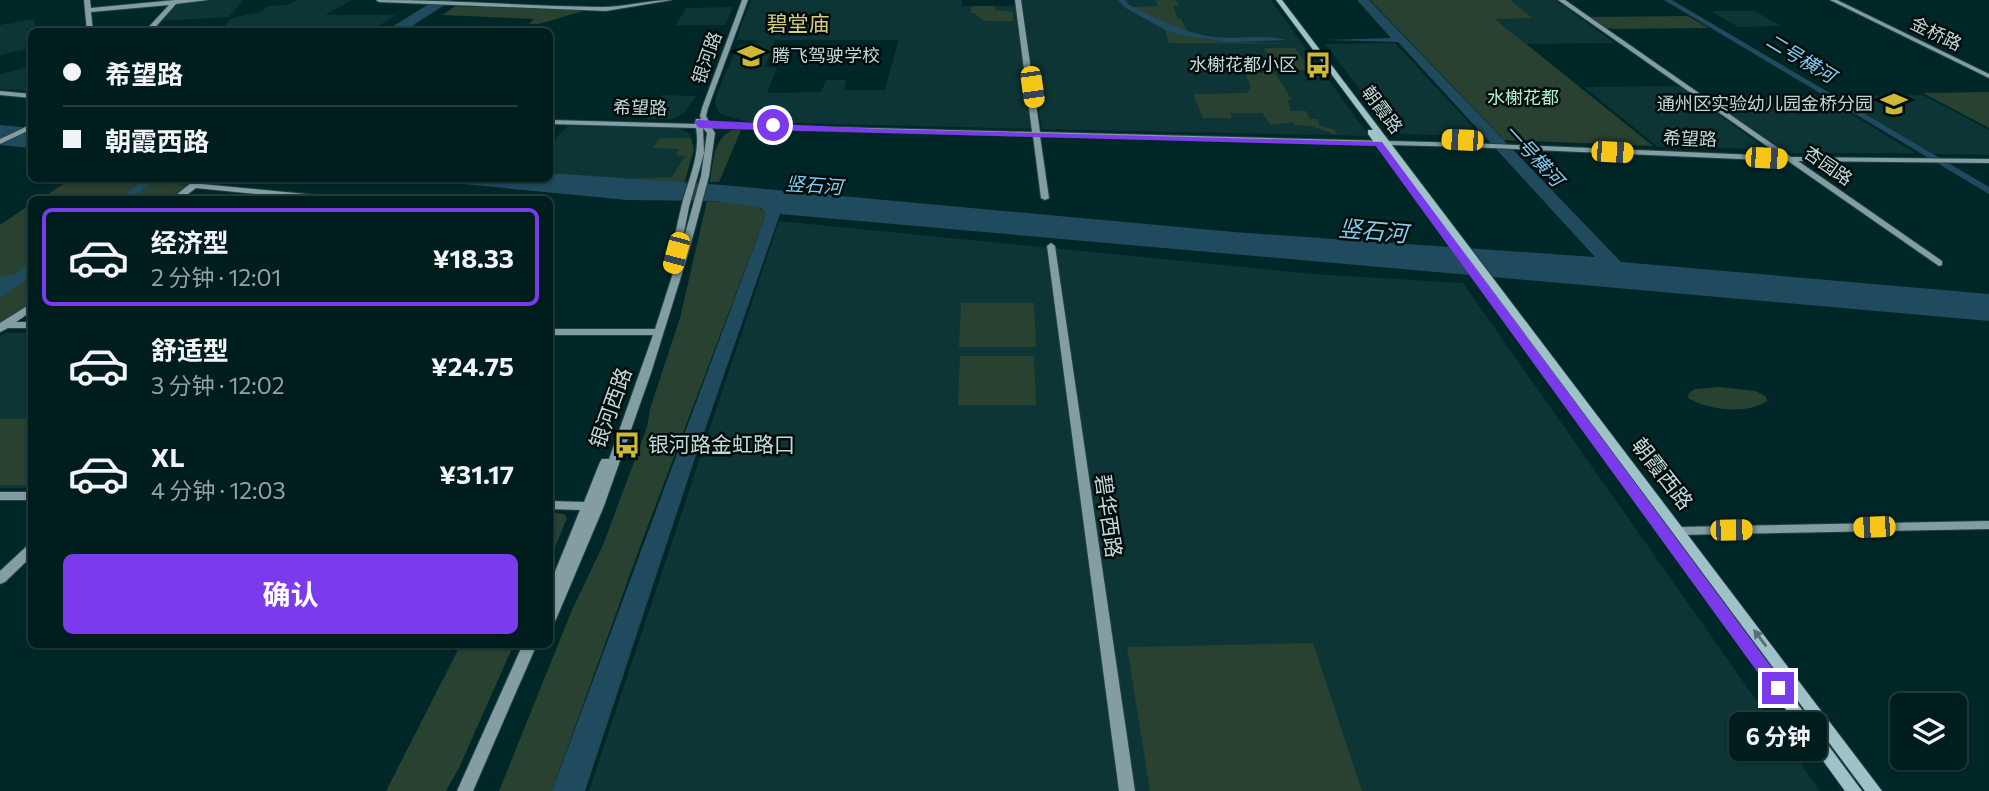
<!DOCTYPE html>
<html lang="zh">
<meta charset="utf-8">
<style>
:root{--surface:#001d1d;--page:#0a2626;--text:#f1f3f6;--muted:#95a2a4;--line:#223b3b;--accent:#7c3aed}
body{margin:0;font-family:Commissioner,"Noto Sans SC",sans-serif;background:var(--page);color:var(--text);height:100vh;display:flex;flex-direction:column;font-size:26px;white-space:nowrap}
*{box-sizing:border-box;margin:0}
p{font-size:23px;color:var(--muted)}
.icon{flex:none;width:38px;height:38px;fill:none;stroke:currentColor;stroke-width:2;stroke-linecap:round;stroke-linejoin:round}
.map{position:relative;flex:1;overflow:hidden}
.details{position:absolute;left:28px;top:196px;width:525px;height:452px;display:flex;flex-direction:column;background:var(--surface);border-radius:10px;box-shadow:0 2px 5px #0004,0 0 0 2px var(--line)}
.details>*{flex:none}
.hud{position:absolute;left:28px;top:28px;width:525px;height:154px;border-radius:10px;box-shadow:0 2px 5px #0004,0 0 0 2px var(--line);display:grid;align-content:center;height:154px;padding:0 35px;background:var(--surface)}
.controls{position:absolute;left:1890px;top:693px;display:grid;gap:14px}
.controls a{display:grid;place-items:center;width:77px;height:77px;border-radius:10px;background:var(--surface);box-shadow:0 2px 5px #0004,0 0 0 2px var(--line);font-size:35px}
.end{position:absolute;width:32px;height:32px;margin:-16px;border:9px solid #7c3aed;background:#fff;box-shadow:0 0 0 4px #fff}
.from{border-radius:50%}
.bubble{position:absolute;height:49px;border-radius:10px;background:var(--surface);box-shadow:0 2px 5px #0004,0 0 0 2px var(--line);font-size:23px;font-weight:700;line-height:49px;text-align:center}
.car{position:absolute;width:21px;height:42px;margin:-21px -10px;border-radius:9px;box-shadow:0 0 5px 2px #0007;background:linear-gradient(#f5c518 24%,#345 0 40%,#f5c518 0 76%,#345 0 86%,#f5c518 0)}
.hud b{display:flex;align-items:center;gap:24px;height:66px;font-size:26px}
.hud b+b{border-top:2px solid var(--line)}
.hud i{width:18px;height:18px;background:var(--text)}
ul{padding:12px 0 0;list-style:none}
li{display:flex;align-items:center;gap:21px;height:98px;margin:0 14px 10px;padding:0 21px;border:4px solid transparent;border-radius:10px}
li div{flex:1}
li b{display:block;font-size:26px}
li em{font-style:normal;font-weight:700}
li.active{border-color:var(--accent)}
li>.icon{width:63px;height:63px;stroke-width:1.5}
.cta{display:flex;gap:14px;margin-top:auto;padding:14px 35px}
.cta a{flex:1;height:80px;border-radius:10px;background:var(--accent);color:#fff;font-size:28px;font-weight:700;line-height:80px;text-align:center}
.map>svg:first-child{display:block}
.built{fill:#0d3535;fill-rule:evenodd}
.green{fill:#284131}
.water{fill:#204a5d}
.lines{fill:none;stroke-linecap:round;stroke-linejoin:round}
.river{fill:#204a5d;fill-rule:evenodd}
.secondary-casing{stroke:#1f4343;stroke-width:2}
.primary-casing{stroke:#1f4343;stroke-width:2}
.secondary{fill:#839da3;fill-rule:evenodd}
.primary{fill:#9fc1c8;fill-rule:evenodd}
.oneway{fill:#587074}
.route{fill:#7c3aed}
.labels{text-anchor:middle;stroke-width:5;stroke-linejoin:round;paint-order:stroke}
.far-street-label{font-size:18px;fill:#c2d7d6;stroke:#010d0d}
.far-poi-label{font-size:18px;fill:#c2d7d6;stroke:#010d0d;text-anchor:end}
.far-park-label{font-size:18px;fill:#b1f2c8;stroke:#010d0d}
.far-water-label{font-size:19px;font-style:italic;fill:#84cbef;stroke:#010d0d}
.far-quarter-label{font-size:21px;fill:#d9cb7d;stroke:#010d0d}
.street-label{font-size:21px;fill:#c2d7d6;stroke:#010d0d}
.poi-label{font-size:21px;fill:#c2d7d6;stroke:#010d0d;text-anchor:start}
.water-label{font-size:23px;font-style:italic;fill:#84cbef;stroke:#010d0d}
</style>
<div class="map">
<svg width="1989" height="791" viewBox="0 0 1989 791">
<rect width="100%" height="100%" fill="#002727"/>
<!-- built -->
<g class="built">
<path d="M 201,0 L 243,0 L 229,17 L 158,21 L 176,3 Z"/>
<path d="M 297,0 L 352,0 L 325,15 L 396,15 L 372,30 L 357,31 L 220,32 L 231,18 L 260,12 L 268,6 L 288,5 Z"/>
<path d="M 751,0 L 962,0 L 962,6 L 1017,6 L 1034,129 L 748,122 L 720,114 L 715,105 L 717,93 L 738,45 L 765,41 L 736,40 ZM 775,40 L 898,40 L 898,41 L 885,90 L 844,90 L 846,80 L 826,80 L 821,92 L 767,93 L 777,68 L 765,67 Z"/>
<path d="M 1021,0 L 1271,0 L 1369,136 L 1042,129 Z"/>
<path d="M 1472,0 L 1555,0 L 1615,43 L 1526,44 Z"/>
<path d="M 733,7 L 725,25 L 676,25 L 686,8 Z"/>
<path d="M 1711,11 L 1754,11 L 1782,26 L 1738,27 Z"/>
<path d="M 34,19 L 37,31 L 32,32 L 31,48 L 0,55 L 0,25 Z"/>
<path d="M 1395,43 L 1481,136 L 1394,134 L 1325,44 Z"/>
<path d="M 31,66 L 31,91 L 0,89 L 0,74 Z"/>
<path d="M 1679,86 L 1766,149 L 1658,147 L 1584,87 Z"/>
<path d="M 662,95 L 696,96 L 684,113 L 672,119 L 647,119 Z"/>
<path d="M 1923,95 L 1989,130 L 1989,155 L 1933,154 L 1835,96 Z"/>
<path d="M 1822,96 L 1915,153 L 1786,153 L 1707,98 Z"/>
<path d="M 567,126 L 679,128 L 690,134 L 694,149 L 684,184 L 550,173 L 550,145 Z"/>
<path d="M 779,221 L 1314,274 L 1463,283 L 1820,791 L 589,791 Z"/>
<path d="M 6,333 L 31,333 L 31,488 L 0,488 L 0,336 Z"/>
</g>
<!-- green -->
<g class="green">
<path d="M 1156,0 L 1176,0 L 1179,5 L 1173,6 L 1178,19 L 1181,19 L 1188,32 L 1174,28 L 1132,7 L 1158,6 Z"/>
<path d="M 1370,0 L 1510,0 L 1532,18 L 1495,19 L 1653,146 L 1504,140 Z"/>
<path d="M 456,6 L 587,10 L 539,24 L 529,24 L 534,19 L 442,15 Z"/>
<path d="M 975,6 L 995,6 L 995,10 L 1013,12 L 1013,21 L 985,21 L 977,16 L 976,13 L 971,13 L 971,7 Z"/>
<path d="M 1688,16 L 1709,28 L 1613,29 L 1603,27 L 1589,17 Z"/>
<path d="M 1165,30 L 1211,40 L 1289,44 L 1169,43 Z"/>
<path d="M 1264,48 L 1295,48 L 1311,70 L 1278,70 Z"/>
<path d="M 1245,73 L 1275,73 L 1292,100 L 1288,100 L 1291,111 L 1306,111 L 1310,119 L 1318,119 L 1320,126 L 1334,129 L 1337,135 L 1311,126 L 1295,125 L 1293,122 L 1271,125 L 1262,113 L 1230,113 L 1232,118 L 1203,118 L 1193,94 L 1247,93 L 1251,87 Z"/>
<path d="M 1989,92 L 1989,128 L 1923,93 Z"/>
<path d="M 733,130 L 741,130 L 719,182 L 710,182 C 713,163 713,138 733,130 Z"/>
<path d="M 660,138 L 691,138 L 694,149 L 684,184 L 634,180 L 636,178 L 672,177 L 685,156 L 676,155 L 679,149 L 653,148 Z"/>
<path d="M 71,179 L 194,185 L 174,199 L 39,200 Z"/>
<path d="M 707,201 C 723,202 756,201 766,214 L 641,544 L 552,791 L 499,791 L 572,610 L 603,545 L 647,427 L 650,409 L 680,318 Z"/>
<path d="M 31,204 L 31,306 L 0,329 L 0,225 Z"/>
<path d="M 961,303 L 1034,303 L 1036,347 L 959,347 Z"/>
<path d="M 960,356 L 1034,356 L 1036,405 L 958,405 Z"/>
<path d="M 1719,387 L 1756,391 L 1766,397 L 1767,401 C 1747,415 1708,410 1688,398 L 1689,393 L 1695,389 Z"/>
<rect x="0" y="419" width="31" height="66"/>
<path d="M 550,512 L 564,514 L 567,518 L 550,559 Z"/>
<path d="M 1313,643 L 1362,791 L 1150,791 L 1127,647 Z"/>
<path d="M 461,644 L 514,644 L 459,768 L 446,791 L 386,791 Z"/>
</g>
<!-- water -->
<g class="water">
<path d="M 435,0 L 452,0 L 409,28 L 420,31 L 357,32 L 387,30 Z"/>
<path d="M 1118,0 L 1125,0 L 1129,5 C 1158,19 1182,33 1215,37 C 1237,40 1265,34 1286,40 L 1228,42 L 1180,35 L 1165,30 L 1124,7 Z"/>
<path d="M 1357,0 L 1369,0 L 1621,262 L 1989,294 L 1989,321 L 780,214 L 694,461 L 585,791 L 552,791 L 766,214 L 762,209 L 751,206 L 714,201 L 627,200 L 412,179 L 550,178 L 550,173 L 722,185 L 1234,232 L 1595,257 L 1398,42 L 1326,40 L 1391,38 Z"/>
<path d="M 0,125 L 31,128 L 31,148 L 0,145 Z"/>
<path d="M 31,262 L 31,276 L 0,298 L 0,277 L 15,274 Z"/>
</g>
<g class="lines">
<!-- river -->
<g class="river">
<path d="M 1664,0 L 1672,0 L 1989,187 L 1989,194 Z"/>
<path d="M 146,178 L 157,178 L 129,200 L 118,200 Z"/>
</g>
<!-- secondary casing -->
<g class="secondary-casing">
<g id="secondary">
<path d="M 84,0 L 90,0 L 91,8 L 175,0 L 208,0 L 176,4 L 151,32 L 144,32 L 169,5 L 91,12 L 93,32 L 87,32 Z"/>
<path d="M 376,0 C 452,0 527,6 602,7 C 625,7 648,0 672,0 L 606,11 L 379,2 Z"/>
<path d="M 742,0 L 748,0 L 708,108 L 706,116 L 710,124 L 1032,132 L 1015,0 L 1021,0 L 1040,132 L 1469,143 L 1781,156 L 1558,0 L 1565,0 L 1791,157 L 1989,159 L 1989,163 L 1798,161 L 1942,261 L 1942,265 L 1939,266 L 1788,161 L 1469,147 L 1040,136 L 1049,198 L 1045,200 L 1041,198 L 1033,136 L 712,128 L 715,133 L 709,176 L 689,251 L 651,373 L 604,506 L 557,617 L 555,621 L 550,622 L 550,584 L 580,510 L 550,509 L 550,501 L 584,502 L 600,462 L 602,459 L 609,459 L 653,335 L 550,335 L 550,329 L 655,329 L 674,270 L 669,270 L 668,268 C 673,248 676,228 681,208 C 687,182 701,156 696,128 L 550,124 L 550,120 L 695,124 L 696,119 L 701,119 L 700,116 L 702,108 ZM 703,128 L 707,133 L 701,176 L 680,252 L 689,207 L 704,153 Z"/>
<path d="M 1830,0 L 1837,0 L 1989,74 L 1989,78 Z"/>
<path d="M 0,91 L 32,94 L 32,98 L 0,95 Z"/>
<path d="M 32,124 L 32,129 L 0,144 L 0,139 Z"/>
<path d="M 191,183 L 347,198 L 351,200 L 317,200 L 196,188 L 180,200 L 170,200 Z"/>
<path d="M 1051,243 L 1055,246 L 1135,791 L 1119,791 L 1047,246 Z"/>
<path d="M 32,303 L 32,311 L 16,322 L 32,322 L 32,328 L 8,328 L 0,332 L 0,323 Z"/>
<rect x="0" y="492" width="32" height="8"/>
<path d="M 1989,521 L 1989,529 L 1679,535 L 1675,534 L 1673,531 L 1675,528 L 1679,527 Z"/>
<path d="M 32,544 L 32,556 L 5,582 L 0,584 L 0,571 L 28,545 Z"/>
<path d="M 523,644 L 537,644 L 473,791 L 457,791 Z"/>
</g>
</g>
<!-- primary casing -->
<g class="primary-casing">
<path id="primary" d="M 1276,0 L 1282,0 L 1882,791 L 1865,791 L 1432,209 L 1862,791 L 1845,791 L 1368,134 L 1368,130 L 1373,130 Z"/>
</g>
<!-- secondary -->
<use href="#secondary" class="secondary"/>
<!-- primary -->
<use href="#primary" class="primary"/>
</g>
<!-- one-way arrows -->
<defs><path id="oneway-solid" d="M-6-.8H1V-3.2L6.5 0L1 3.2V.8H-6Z" transform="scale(1.75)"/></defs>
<use class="oneway" href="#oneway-solid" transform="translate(1760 638) rotate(-127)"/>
<!-- route -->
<path class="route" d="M 698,120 L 880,129 L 1382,142 L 1783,683 L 1786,688 L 1783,692 L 1772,692 L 1376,146 L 699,128 L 694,122 Z"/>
<!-- icons -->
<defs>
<g id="school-bare" transform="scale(2.1)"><path d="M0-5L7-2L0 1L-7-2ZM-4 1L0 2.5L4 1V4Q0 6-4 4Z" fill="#ceb837" stroke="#010d0d" stroke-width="2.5" paint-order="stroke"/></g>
<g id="bus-bare" transform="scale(2.1)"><path d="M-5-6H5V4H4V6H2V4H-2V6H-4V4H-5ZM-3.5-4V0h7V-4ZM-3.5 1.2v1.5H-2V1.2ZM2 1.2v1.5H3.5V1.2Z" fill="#ceb837" stroke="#010d0d" stroke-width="2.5" paint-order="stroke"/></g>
</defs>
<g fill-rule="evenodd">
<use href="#school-bare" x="751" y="56"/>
<use href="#bus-bare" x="1318" y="65"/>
<use href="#school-bare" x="1894" y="104"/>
<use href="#bus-bare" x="627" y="445"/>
</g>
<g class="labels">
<!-- far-street labels -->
<g class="far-street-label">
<text transform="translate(1936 34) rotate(26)" y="6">金桥路</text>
<text transform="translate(707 58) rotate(-70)" y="6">银河路</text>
<text transform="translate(640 108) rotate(1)" y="6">希望路</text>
<text transform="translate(1382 110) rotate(53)" y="6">朝霞路</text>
<text transform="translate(1690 139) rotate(2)" y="6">希望路</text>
<text transform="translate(1828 166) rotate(35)" y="6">杏园路</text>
</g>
<!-- far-poi labels -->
<g class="far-poi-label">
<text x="772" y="62" text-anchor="start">腾飞驾驶学校</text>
<text x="1297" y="71">水榭花都小区</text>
<text x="1873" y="110">通州区实验幼儿园金桥分园</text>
</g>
<!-- far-park labels -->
<g class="far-park-label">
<text x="1523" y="104">水榭花都</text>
</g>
<!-- far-water labels -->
<g class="far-water-label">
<text transform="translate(1801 58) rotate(31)" y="7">二号横河</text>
<text transform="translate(1534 155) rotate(47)" y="7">一号横河</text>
<text transform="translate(814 185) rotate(4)" y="7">竖石河</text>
</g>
<!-- far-quarter labels -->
<g class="far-quarter-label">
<text x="798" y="31">碧堂庙</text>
</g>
<!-- street labels -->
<g class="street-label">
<text transform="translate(611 408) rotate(-70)" y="7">银河西路</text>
<text transform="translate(1662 474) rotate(52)" y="7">朝霞西路</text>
<text transform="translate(1108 516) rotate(82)" y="7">碧华西路</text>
</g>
<!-- poi labels -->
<g class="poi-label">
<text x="648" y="452">银河路金虹路口</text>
</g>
<!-- water labels -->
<g class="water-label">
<text transform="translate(1373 231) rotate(5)" y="8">竖石河</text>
</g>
</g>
</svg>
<div class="controls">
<a><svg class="icon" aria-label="layers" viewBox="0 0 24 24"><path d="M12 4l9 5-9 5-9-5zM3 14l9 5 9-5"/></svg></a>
</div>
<i class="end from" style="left:773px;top:125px"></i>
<i class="end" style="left:1778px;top:688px"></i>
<div class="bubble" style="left:1729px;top:712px;width:98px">6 分钟</div>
<i class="car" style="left:1032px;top:87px;rotate:172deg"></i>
<i class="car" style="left:1462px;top:140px;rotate:272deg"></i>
<i class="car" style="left:1612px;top:152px;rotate:93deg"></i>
<i class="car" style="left:1766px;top:158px;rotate:93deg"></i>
<i class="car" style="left:676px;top:253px;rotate:195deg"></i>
<i class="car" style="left:1874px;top:527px;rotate:268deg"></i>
<i class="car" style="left:1731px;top:530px;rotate:89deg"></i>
<div class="hud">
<b><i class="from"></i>希望路</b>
<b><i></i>朝霞西路</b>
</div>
<section class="details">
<ul>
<li class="active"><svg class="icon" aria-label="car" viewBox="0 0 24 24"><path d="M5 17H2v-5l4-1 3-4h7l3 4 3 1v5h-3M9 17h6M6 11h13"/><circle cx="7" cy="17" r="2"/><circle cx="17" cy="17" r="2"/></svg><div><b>经济型</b><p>2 分钟 · 12:01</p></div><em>¥18.33</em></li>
<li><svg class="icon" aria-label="car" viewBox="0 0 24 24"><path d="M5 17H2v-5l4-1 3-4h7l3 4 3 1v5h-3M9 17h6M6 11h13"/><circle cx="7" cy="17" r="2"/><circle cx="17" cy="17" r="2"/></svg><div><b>舒适型</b><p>3 分钟 · 12:02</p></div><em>¥24.75</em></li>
<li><svg class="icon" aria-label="car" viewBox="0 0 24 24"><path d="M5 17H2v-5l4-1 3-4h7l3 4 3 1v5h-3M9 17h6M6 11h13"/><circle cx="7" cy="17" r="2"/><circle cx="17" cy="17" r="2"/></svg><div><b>XL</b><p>4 分钟 · 12:03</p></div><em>¥31.17</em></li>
</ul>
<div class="cta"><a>确认</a></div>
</section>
</div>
